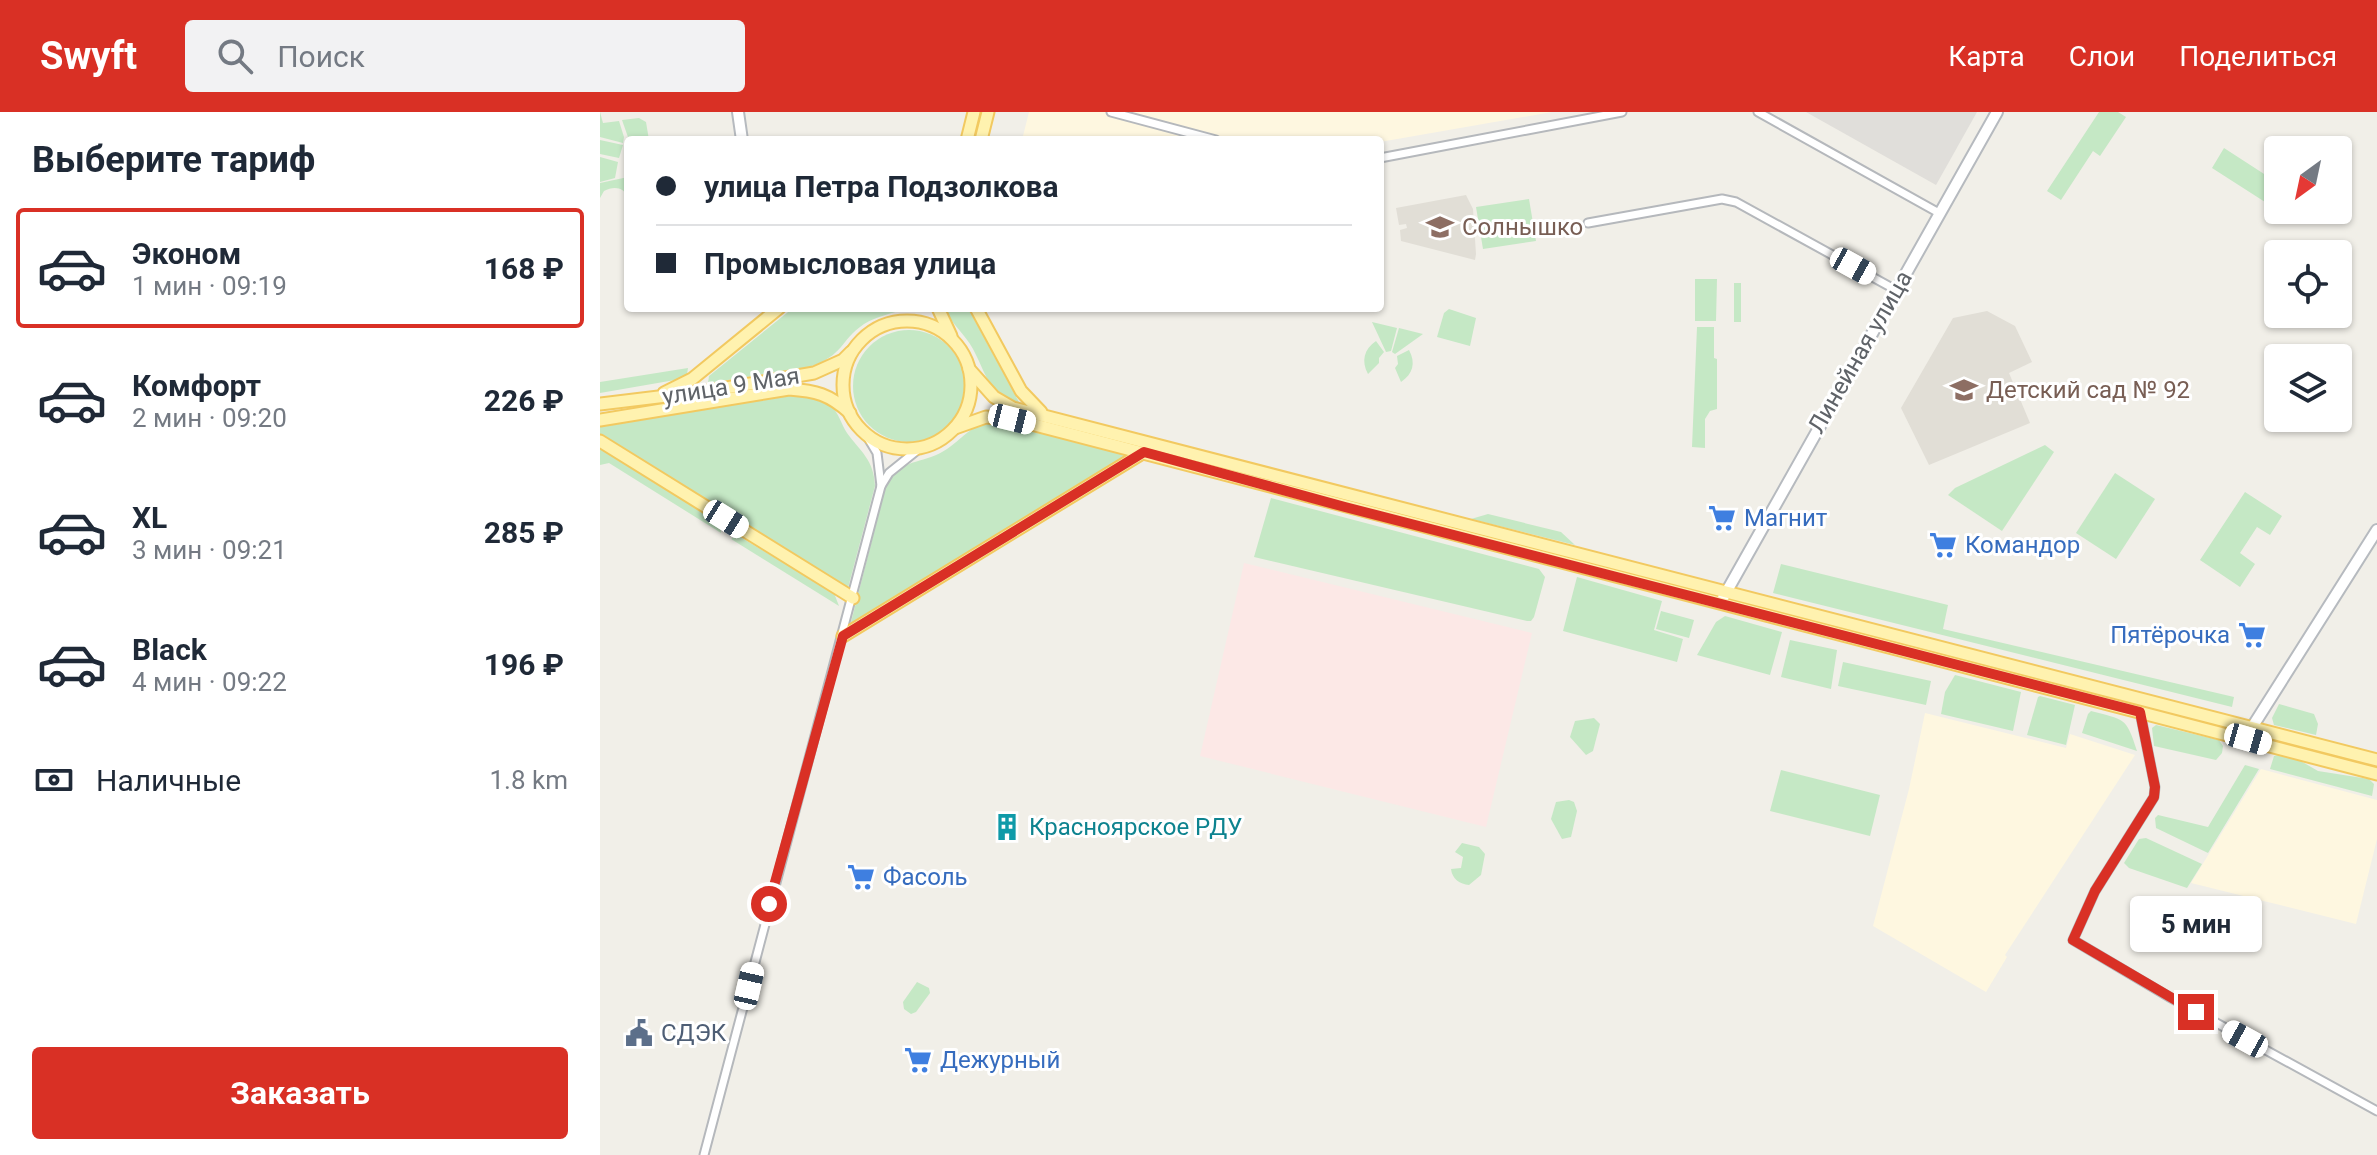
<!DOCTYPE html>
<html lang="ru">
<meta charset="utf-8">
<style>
:root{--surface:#fff;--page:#f2f2f3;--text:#1f2937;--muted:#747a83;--line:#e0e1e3;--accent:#d93025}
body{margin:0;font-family:Roboto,sans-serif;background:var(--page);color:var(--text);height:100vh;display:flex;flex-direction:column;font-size:30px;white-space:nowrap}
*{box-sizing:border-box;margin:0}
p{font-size:26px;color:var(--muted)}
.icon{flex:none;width:44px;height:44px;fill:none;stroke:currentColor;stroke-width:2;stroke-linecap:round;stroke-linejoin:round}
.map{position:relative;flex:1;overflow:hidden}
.panel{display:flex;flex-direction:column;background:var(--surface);width:600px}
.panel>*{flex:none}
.guide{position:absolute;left:24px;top:24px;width:760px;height:176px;border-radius:8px;box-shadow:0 2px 6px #0004;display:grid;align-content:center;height:176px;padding:0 32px;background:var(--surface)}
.needle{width:52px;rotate:213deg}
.controls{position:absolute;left:1664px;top:24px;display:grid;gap:16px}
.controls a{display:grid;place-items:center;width:88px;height:88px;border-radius:8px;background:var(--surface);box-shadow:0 2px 6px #0004;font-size:40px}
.end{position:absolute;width:36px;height:36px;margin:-18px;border:10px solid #d93025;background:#fff;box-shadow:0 0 0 4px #fff}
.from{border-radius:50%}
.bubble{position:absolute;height:56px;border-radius:8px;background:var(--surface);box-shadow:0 2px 6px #0004;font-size:26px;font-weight:700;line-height:56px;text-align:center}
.car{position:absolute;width:24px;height:48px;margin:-24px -12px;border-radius:10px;box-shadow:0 0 6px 2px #0007;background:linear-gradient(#fff 24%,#345 0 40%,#fff 0 76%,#345 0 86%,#fff 0)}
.guide b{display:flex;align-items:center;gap:28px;height:76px;font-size:30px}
.guide b+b{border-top:2px solid var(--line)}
.guide i{width:20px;height:20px;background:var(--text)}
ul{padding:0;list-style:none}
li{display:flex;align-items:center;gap:24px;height:120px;margin:0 16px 12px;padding:0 16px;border:4px solid transparent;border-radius:8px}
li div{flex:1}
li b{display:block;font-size:30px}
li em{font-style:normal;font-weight:700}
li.on{border-color:var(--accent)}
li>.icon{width:72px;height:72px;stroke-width:1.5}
h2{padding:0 32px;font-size:36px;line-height:96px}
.pay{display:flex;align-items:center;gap:20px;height:88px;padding:0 32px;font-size:30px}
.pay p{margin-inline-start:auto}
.primary-button{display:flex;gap:16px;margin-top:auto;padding:16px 32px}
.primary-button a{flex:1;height:92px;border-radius:8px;background:var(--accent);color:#fff;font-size:32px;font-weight:700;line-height:92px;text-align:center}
header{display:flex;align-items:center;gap:48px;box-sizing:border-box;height:112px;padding:0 40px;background:var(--accent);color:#fff}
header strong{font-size:38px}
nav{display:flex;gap:44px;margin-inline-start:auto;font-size:28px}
.search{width:560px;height:72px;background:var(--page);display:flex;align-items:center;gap:20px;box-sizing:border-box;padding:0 28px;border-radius:8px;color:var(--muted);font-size:30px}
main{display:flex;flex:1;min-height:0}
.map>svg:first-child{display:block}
.commercial{fill:#fef7e0}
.industrial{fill:#e0deda}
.education{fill:#e1ded6}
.medical{fill:#fce8e6}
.green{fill:#c5e8c5}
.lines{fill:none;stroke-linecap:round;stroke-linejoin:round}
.street-casing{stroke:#b5b8bc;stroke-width:11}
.secondary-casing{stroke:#b6babf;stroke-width:14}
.primary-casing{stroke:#f2c960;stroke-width:15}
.street{stroke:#fff;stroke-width:7}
.secondary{stroke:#fff;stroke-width:10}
.primary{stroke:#fff2af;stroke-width:11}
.route{stroke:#d93025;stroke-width:10}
.labels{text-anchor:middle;stroke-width:6;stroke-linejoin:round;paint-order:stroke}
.education-label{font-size:24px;fill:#785e54;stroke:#fff;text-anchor:start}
.street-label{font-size:24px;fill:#5f6368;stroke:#fff}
.shop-label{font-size:24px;fill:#366cbe;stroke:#fff;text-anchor:start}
.culture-label{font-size:24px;fill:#0d838f;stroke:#fff;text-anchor:start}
.service-label{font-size:24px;fill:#4e5e75;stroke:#fff;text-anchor:start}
</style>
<header>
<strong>Swyft</strong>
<div class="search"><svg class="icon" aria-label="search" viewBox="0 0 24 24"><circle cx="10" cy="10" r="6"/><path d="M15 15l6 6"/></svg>Поиск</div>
<nav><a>Карта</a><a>Слои</a><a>Поделиться</a></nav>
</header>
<main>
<section class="panel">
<h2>Выберите тариф</h2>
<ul>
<li class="on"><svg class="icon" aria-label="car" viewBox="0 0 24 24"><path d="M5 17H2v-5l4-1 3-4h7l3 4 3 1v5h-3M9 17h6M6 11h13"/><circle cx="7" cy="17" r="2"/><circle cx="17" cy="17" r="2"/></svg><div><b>Эконом</b><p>1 мин · 09:19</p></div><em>168 ₽</em></li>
<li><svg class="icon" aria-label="car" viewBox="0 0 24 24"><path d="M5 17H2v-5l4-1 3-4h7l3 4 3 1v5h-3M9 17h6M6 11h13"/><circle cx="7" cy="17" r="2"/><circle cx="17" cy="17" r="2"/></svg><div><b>Комфорт</b><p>2 мин · 09:20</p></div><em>226 ₽</em></li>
<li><svg class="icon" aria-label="car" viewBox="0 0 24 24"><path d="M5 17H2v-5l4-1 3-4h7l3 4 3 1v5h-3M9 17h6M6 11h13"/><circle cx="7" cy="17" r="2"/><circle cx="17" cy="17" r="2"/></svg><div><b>XL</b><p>3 мин · 09:21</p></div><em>285 ₽</em></li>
<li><svg class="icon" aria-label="car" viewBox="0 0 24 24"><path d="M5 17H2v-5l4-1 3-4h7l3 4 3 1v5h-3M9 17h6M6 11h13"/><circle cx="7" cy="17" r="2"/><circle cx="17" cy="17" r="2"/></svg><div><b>Black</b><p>4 мин · 09:22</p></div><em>196 ₽</em></li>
</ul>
<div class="pay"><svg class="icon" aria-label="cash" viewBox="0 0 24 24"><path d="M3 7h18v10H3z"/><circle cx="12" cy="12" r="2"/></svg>Наличные<p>1.8 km</p></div>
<div class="primary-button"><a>Заказать</a></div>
</section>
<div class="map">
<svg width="1777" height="1043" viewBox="0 0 1777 1043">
<rect width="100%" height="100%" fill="#f1efe8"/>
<!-- commercial -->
<g class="commercial">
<path d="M 429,0 L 952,0 L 780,30 L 780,28 L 422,28 Z"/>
<path d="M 1325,601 L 1466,636 L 1470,622 L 1535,643 L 1405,843 L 1407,845 L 1386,880 L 1273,814 L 1309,677 Z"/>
<path d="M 1661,657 L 1777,688 L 1777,727 L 1756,812 L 1591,771 Z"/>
</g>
<!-- industrial -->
<path class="industrial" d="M 1206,0 L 1377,0 L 1336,73 Z"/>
<!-- education -->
<g class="education">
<path d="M 866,83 L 873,97 L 876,142 L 875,148 L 801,129 L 800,118 L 807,116 L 806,112 L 799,113 L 796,96 Z"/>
<path d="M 1387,199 L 1415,214 L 1432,250 L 1409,261 L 1430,311 L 1329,353 L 1301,296 L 1353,206 Z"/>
</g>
<!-- medical -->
<path class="medical" d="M 644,451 L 932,521 L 886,715 L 600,644 Z"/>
<!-- green -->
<g class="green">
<path d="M 0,0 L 3,11 L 19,9 L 24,25 L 23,31 L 0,25 Z"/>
<path d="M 1499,0 L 1518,0 L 1526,5 L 1500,44 L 1493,39 L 1461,88 L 1447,79 Z"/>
<path d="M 39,6 L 46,10 L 49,28 L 29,28 L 22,8 Z"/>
<path d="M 0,28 L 23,33 L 19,46 L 0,42 Z"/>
<path d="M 1624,36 L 1678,71 L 1678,98 L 1699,98 L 1693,108 L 1612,56 Z"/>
<path d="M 0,45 L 18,50 L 15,66 L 0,70 Z"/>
<path d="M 28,65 L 28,86 C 24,75 14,74 4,79 L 0,86 L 0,71 Z"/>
<path d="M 929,87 L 936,129 L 883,137 L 876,95 Z"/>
<path d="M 1095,167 L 1117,167 L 1116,209 L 1095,209 Z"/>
<rect x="1134" y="171" width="7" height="39"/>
<path d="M 193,196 L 306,196 C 292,202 277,204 264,212 C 239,229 245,243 209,255 L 108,271 L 109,264 Z"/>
<path d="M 343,196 L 368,196 L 420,292 C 389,285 386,261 373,237 C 365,222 351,211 343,196 Z"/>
<path d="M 849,197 L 876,206 L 870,234 L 837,225 L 844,201 Z"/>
<path d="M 772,210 L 797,216 L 791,239 L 786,240 Z"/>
<path d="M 1097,215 L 1114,215 L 1114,246 L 1117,247 L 1117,297 L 1110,299 L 1105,307 L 1105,336 L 1092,335 Z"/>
<path d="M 799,216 L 823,222 L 795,242 L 792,240 Z"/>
<circle cx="309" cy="274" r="56"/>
<path d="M 776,229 L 784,240 L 779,246 L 779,251 L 768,262 C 761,249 764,237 776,229 Z"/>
<path d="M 809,238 C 816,251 813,262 801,270 L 795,256 L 798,252 L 797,244 Z"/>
<path d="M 88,256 L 87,262 L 75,268 L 0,281 L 0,270 Z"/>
<path d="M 195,283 C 208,285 220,286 231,294 C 239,301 241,312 247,321 C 261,340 274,348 275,374 L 248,476 L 0,322 L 0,315 Z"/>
<path d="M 394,308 L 531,340 L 250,514 L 287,369 C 306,345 325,352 347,337 C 367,323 368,315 394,308 Z"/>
<path d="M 1445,333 L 1454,340 L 1402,419 L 1348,383 L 1355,376 Z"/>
<path d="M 0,336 L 120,411 L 121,421 L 9,351 L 0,353 Z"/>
<path d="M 1515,361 L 1555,387 L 1516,447 L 1476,421 Z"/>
<path d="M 1645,380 L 1682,404 L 1670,423 L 1657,415 L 1640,441 L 1655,452 L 1640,475 L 1600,448 Z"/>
<path d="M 671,386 L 939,457 L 945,465 L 934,505 L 931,509 L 927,509 L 654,445 Z"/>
<path d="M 888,402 L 961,420 L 975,433 L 871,407 Z"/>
<path d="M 137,423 L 234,481 L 239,494 L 131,427 Z"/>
<path d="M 1181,452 L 1348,493 L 1343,517 L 1634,585 L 1632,595 L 1173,481 Z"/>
<path d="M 977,465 L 1062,489 L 1054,518 L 1083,527 L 1077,550 L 963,519 Z"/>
<path d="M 1061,499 L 1094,508 L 1089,526 L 1056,517 Z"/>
<path d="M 1125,504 L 1182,520 L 1170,563 L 1097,543 L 1116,510 Z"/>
<path d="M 1190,528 L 1237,538 L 1231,577 L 1181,565 Z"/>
<path d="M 1243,550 L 1331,569 L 1326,593 L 1238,574 Z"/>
<path d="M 1355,563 L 1421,580 L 1413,619 L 1341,602 L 1345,580 Z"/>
<path d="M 1440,584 L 1475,593 L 1466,633 L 1427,623 L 1438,585 Z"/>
<path d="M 1679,592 L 1714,602 L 1718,612 L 1716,623 L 1674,613 L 1672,606 Z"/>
<path d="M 1491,599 C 1524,608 1526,604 1537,639 L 1482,621 L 1488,602 Z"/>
<path d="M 994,606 L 1000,612 L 993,639 L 986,643 L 970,625 L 975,609 Z"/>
<path d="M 1556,613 L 1619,628 L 1623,634 L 1622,641 L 1616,648 L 1554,634 L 1552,616 Z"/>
<path d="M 1678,643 L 1699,648 L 1718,659 L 1769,667 L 1774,672 L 1772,684 L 1670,657 L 1674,644 Z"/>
<path d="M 1645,653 L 1659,657 L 1608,741 L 1556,716 L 1555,706 L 1558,703 L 1608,715 Z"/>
<path d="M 1181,658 L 1280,683 L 1270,724 L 1170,699 Z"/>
<path d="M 969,688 L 974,690 L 977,699 L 971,725 L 962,727 L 951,707 L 956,690 Z"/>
<path d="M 1546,726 L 1602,752 L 1587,776 L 1529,756 L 1524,751 L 1539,727 Z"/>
<path d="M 862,731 L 879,735 L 885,742 L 881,763 L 869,773 C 860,772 852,767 851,757 L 861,756 L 863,745 L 855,740 Z"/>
<path d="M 317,870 L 329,876 L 330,881 L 316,900 L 311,902 L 304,897 L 303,890 Z"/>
</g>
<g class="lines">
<!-- street casing -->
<g class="street-casing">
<g id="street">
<path d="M 511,0 L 616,28"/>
<path d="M 1158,0 L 1339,101"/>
<path d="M 780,46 L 1022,0"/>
<path d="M 988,111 L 1122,87 L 1136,90 L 1296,178"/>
<path d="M 265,321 L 277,341 L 281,374"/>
<path d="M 1540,600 L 1555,675 L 1554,685 L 1495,779 L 1473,828 L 1571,886 L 1777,999"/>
<path d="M 104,1043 L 281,374 L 289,361 L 320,336"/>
</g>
</g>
<!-- secondary casing -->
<g class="secondary-casing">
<g id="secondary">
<path d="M 138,0 L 142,28"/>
<path d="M 1123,486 L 1397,0"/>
<path d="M 1651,617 L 1777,418"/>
</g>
</g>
<!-- primary casing -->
<g class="primary-casing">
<g id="primary">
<path d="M 367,28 L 374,0"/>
<path d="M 381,28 L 388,0"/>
<path d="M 338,196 L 351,224"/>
<path d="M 376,196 L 421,279 L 441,300"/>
<circle cx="307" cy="273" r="64"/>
<path d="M 369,257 L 394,285 L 413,296 L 1777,648"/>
<path d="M 64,281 L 92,267 L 179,196"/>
<path d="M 0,292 L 108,279 L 214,261 L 243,248 L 251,240"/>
<path d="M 0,308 L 189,277 C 216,279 229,282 250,301"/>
<path d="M 355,316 L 386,305 L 412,307 L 1777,662"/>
<path d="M 0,329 L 253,486"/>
<path d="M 243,524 L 544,340"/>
</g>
</g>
<!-- street -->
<use href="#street" class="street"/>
<!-- secondary -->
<use href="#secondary" class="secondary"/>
<!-- primary -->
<use href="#primary" class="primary"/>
</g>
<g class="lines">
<!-- route -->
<path class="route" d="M 169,792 L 243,524 L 544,340 L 745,395 L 1540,600 L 1555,675 L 1554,685 L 1495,779 L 1473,828 L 1596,900"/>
</g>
<!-- icons -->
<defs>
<g id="school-bare" transform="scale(2.16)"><path d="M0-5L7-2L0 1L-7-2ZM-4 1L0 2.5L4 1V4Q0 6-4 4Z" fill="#8d6e63" stroke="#fff" stroke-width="2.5" paint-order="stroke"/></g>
<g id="supermarket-bare" transform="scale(2.16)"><path d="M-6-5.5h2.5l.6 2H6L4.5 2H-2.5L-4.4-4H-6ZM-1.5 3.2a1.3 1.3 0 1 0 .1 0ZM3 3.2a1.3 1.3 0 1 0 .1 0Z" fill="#3f7fe0" stroke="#fff" stroke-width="2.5" paint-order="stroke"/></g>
<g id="building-bare" transform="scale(2.16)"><path d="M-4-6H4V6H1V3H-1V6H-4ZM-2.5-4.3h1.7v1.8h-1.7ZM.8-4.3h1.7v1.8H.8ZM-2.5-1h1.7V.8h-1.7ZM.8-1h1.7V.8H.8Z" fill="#0f9aa8" stroke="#fff" stroke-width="2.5" paint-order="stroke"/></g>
<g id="civic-bare" transform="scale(2.16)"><path d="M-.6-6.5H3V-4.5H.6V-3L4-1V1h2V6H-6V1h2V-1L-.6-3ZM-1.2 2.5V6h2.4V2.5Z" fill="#5c6f8a" stroke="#fff" stroke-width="2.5" paint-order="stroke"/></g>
</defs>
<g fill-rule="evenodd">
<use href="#school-bare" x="840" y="115"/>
<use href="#school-bare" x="1364" y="278"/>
<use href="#supermarket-bare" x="1122" y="406"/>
<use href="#supermarket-bare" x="1343" y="433"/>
<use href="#supermarket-bare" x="1652" y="523"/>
<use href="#building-bare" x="407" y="715"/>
<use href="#supermarket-bare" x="261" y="765"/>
<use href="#civic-bare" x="39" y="921"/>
<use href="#supermarket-bare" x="318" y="948"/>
</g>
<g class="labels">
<!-- education labels -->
<g class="education-label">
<text x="862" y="123">Солнышко</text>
<text x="1386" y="286">Детский сад № 92</text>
</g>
<!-- street labels -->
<g class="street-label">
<text transform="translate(1260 240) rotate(-60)" y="8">Линейная улица</text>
<text transform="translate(131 274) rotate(-9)" y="8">улица 9 Мая</text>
</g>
<!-- shop labels -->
<g class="shop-label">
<text x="1144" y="414">Магнит</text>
<text x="1365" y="441">Командор</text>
<text x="1630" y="531" text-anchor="end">Пятёрочка</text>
<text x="283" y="773">Фасоль</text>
<text x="340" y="956">Дежурный</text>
</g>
<!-- culture labels -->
<g class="culture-label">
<text x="429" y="723">Красноярское РДУ</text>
</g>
<!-- service labels -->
<g class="service-label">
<text x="61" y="929">СДЭК</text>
</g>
</g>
</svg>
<div class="controls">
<a><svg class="needle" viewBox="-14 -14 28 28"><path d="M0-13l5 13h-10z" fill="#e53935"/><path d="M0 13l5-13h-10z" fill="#747a83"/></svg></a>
<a><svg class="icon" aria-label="locate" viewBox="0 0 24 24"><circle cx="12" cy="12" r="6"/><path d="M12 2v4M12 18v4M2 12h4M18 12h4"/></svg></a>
<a><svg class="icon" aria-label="layers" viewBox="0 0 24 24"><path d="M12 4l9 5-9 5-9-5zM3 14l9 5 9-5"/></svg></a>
</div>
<i class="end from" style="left:169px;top:792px"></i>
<i class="end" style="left:1596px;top:900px"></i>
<div class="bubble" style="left:1530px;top:784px;width:132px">5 мин</div>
<i class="car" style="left:1253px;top:154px;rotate:119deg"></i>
<i class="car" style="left:412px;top:307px;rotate:104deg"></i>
<i class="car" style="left:126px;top:407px;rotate:122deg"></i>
<i class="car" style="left:1648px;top:627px;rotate:106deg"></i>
<i class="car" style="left:149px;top:874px;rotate:13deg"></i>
<i class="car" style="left:1645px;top:927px;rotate:299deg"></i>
<div class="guide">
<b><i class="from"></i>улица Петра Подзолкова</b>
<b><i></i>Промысловая улица</b>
</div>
</div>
</main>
